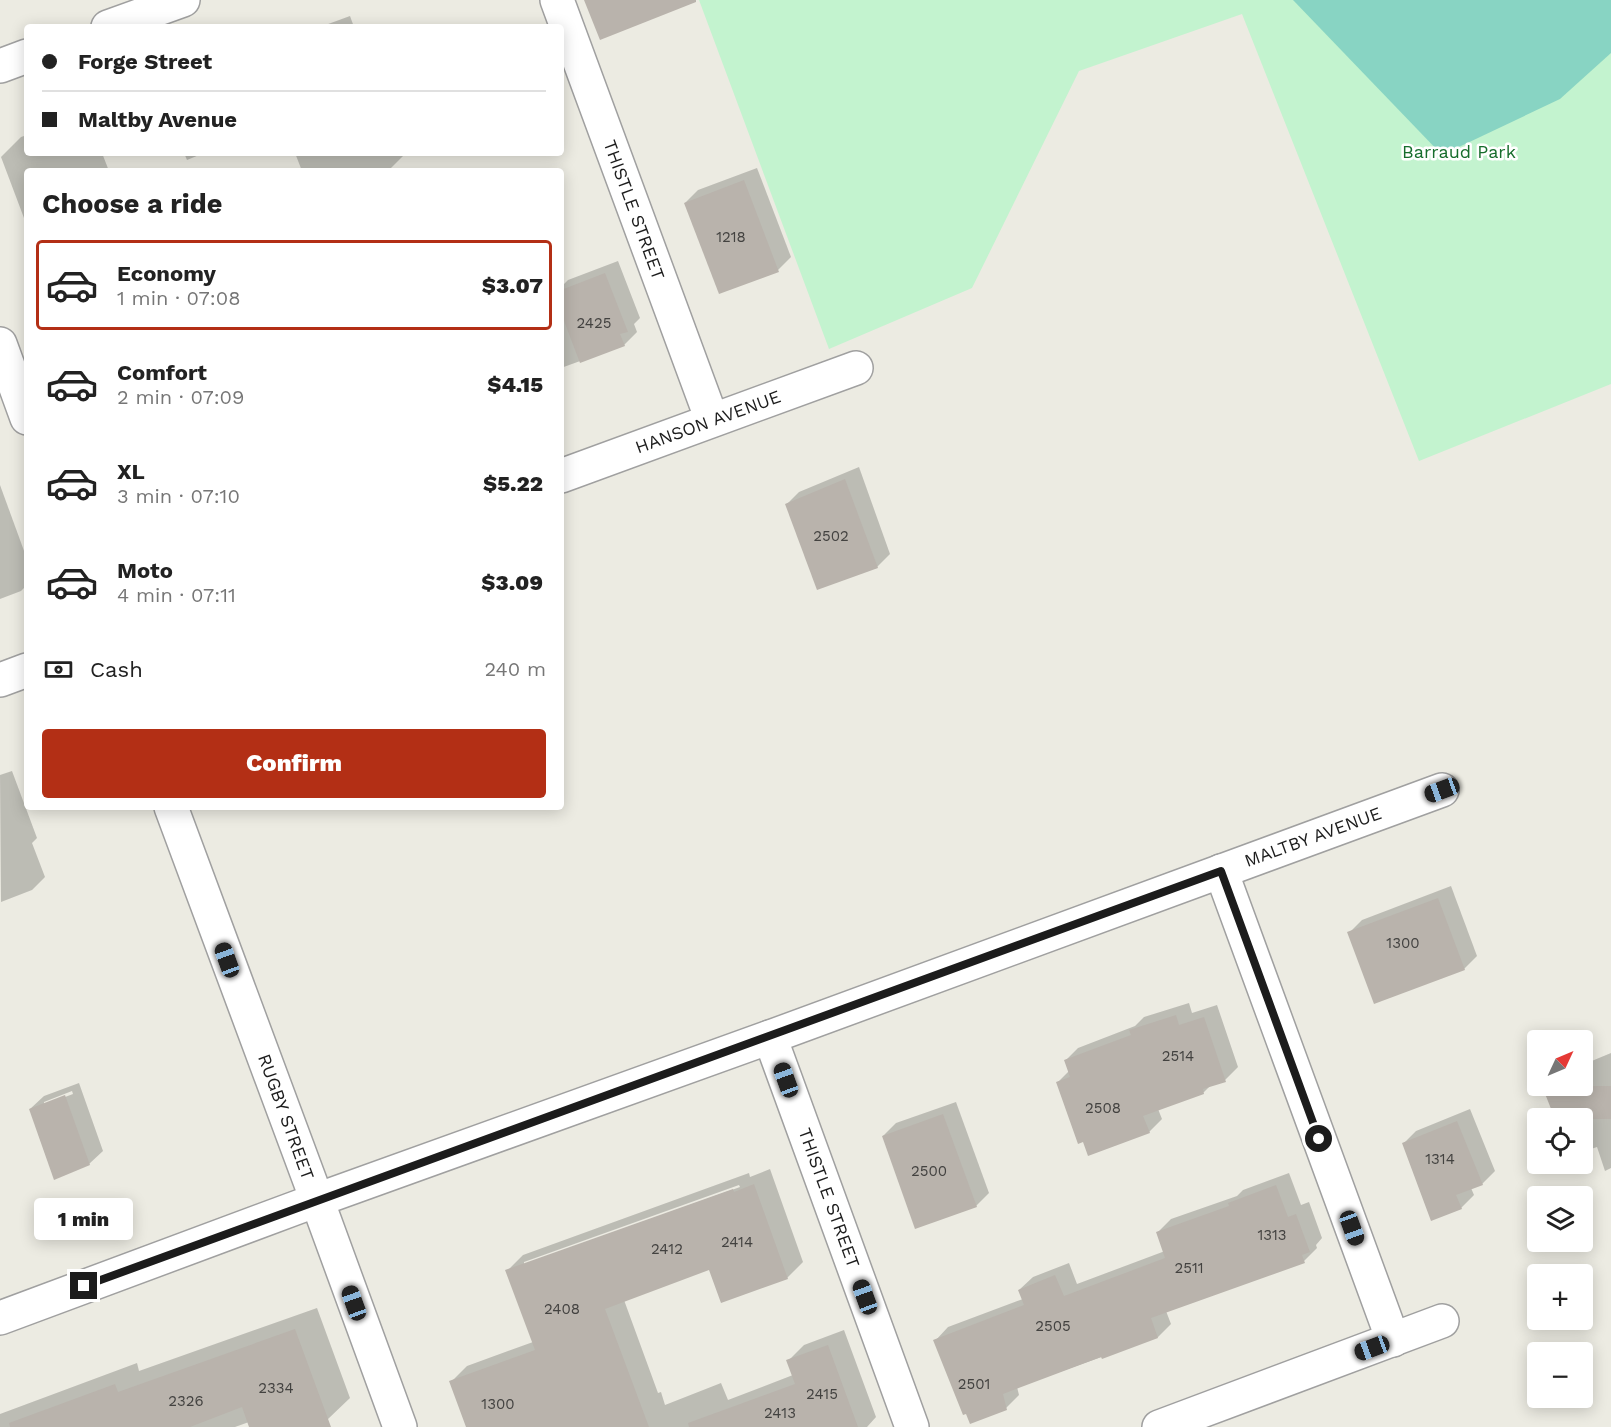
<!DOCTYPE html>
<meta charset="utf-8">
<style>
:root{--surface:#fff;--page:#f6f6f6;--text:#222;--muted:#767676;--line:#e0e0e0;--accent:#b32f15}
body{margin:0;font-family:"Work Sans",sans-serif;background:var(--page);color:var(--text);height:100vh;display:flex;flex-direction:column;font-size:22px;white-space:nowrap}
*{box-sizing:border-box;margin:0}
p{font-size:20px;color:var(--muted)}
.icon{flex:none;width:33px;height:33px;fill:none;stroke:currentColor;stroke-width:2;stroke-linecap:round;stroke-linejoin:round}
.map{position:relative;flex:1;overflow:hidden}
.drawer{position:absolute;left:24px;top:168px;width:540px;height:642px;display:flex;flex-direction:column;background:var(--surface);border-radius:6px;box-shadow:0 3px 15px #0003}
.drawer>*{flex:none}
.guide{position:absolute;left:24px;top:24px;width:540px;height:132px;border-radius:6px;box-shadow:0 3px 15px #0003;display:grid;align-content:center;height:132px;padding:0 18px;background:var(--surface)}
.needle{width:39px;rotate:46deg}
.buttons{position:absolute;left:1527px;top:1030px;display:grid;gap:12px}
.buttons a{display:grid;place-items:center;width:66px;height:66px;border-radius:6px;background:var(--surface);box-shadow:0 3px 15px #0003;font-size:30px}
.end{position:absolute;width:27px;height:27px;margin:-14px;border:8px solid #1c1c1c;background:#fff;box-shadow:0 0 0 3px #fff}
.from{border-radius:50%}
.bubble{position:absolute;height:42px;border-radius:6px;background:var(--surface);box-shadow:0 3px 15px #0003;font-size:20px;font-weight:800;line-height:42px;text-align:center}
.car{position:absolute;width:18px;height:36px;margin:-18px -9px;border-radius:8px;box-shadow:0 0 4px 2px #0007;background:linear-gradient(#222 24%,#8ab4d8 0 40%,#222 0 76%,#8ab4d8 0 86%,#222 0)}
.guide b{display:flex;align-items:center;gap:21px;height:57px;font-size:22px}
.guide b+b{border-top:2px solid var(--line)}
.guide i{width:15px;height:15px;background:var(--text)}
ul{padding:0;list-style:none}
li{display:flex;align-items:center;gap:18px;height:90px;margin:0 12px 9px;padding:0 6px;border:3px solid transparent;border-radius:6px}
li div{flex:1}
li b{display:block;font-size:22px}
li em{font-style:normal;font-weight:800}
li.selected{border-color:var(--accent)}
li>.icon{width:54px;height:54px;stroke-width:1.5}
h2{padding:0 18px;font-size:27px;line-height:72px}
.pay{display:flex;align-items:center;gap:15px;height:66px;padding:0 18px;font-size:22px}
.pay p{margin-inline-start:auto}
.cta{display:flex;gap:12px;margin-top:auto;padding:12px 18px}
.cta a{flex:1;height:69px;border-radius:6px;background:var(--accent);color:#fff;font-size:24px;font-weight:800;line-height:69px;text-align:center}
.map>svg:first-child{display:block}
.park{fill:#c3f3cf}
.pitch{fill:#88d4c3}
.shadow{fill:#0003;fill-rule:evenodd}
.building{fill:#b9b3ac}
.lines{fill:none;stroke-linecap:round;stroke-linejoin:round}
.minor-casing{stroke:#a0a0a0;stroke-width:36}
.tertiary-casing{stroke:#a0a0a0;stroke-width:36}
.minor{stroke:#fff;stroke-width:33}
.tertiary{stroke:#fff;stroke-width:33}
.route{stroke:#1c1c1c;stroke-width:8}
.labels{text-anchor:middle;stroke-width:5;stroke-linejoin:round;paint-order:stroke}
.number-label{font-size:15px;fill:#434240}
.park-label{font-size:18px;fill:#166d2c;stroke:#fff}
.street-label{font-size:18px;fill:#1c1c1c;stroke:#fff}
</style>
<div class="map">
<svg width="1611" height="1427" viewBox="0 0 1611 1427">
<rect width="100%" height="100%" fill="#ecebe2"/>
<!-- park -->
<path class="park" d="M 699,0 L 1611,0 L 1611,384 L 1419,461 L 1242,14 L 1079,71 L 972,288 L 829,349 Z"/>
<!-- pitch -->
<path class="pitch" d="M 1293,0 L 1611,0 L 1611,53 L 1560,99 L 1442,155 Z"/>
<!-- shadow -->
<g class="shadow">
<path d="M 350,16 L 354,27 L 320,27 Z"/>
<path d="M 27,135 L 27,153 L 102,153 L 109,171 L 27,171 L 27,226 L 1,157 L 21,137 Z"/>
<path d="M 184,153 L 204,153 L 187,160 Z"/>
<path d="M 295,153 L 402,153 L 403,156 L 388,171 L 302,171 Z"/>
<path d="M 757,168 L 791,257 L 778,270 L 685,203 L 698,190 Z"/>
<path d="M 618,261 L 640,318 L 634,324 L 637,332 L 624,345 L 561,368 L 561,287 L 568,280 Z"/>
<path d="M 859,467 L 890,554 L 877,567 L 786,505 L 799,492 Z"/>
<path d="M 0,485 L 27,559 L 27,585 L 21,591 L 0,599 Z"/>
<path d="M 12,771 L 37,838 L 32,843 L 45,877 L 32,890 L 1,902 L 0,775 Z"/>
<path d="M 1451,886 L 1477,956 L 1464,969 L 1349,933 L 1362,920 Z"/>
<path d="M 1189,1003 L 1192,1013 L 1217,1005 L 1238,1067 L 1225,1080 L 1211,1085 L 1204,1092 L 1158,1109 L 1162,1119 L 1149,1132 L 1057,1083 L 1069,1071 L 1065,1061 L 1078,1048 L 1135,1026 L 1144,1017 Z"/>
<path d="M 1611,1053 L 1611,1168 L 1605,1171 L 1597,1147 L 1582,1152 L 1582,1119 L 1556,1119 L 1548,1086 L 1582,1086 L 1582,1065 Z"/>
<path d="M 79,1083 L 103,1151 L 89,1164 L 30,1109 L 44,1096 ZM 72,1091 L 73,1094 L 44,1105 L 44,1102 Z"/>
<path d="M 956,1102 L 989,1193 L 976,1206 L 883,1136 L 896,1123 Z"/>
<path d="M 1470,1109 L 1495,1171 L 1482,1184 L 1471,1188 L 1474,1195 L 1461,1208 L 1403,1144 L 1416,1131 Z"/>
<path d="M 770,1169 L 803,1262 L 787,1278 L 710,1268 L 624,1300 L 658,1393 L 661,1392 L 665,1405 L 721,1383 L 728,1400 L 793,1375 L 788,1361 L 804,1345 L 844,1330 L 876,1417 L 867,1427 L 467,1427 L 451,1382 L 467,1366 L 533,1342 L 507,1271 L 523,1255 L 749,1173 L 750,1177 ZM 739,1185 L 740,1187 L 524,1265 L 524,1262 Z"/>
<path d="M 1289,1173 L 1301,1205 L 1309,1202 L 1322,1238 L 1316,1245 L 1317,1248 L 1304,1261 L 1166,1311 L 1171,1324 L 1158,1337 L 1017,1387 L 1019,1395 L 1006,1408 L 935,1341 L 948,1327 L 1023,1299 L 1019,1290 L 1033,1277 L 1069,1263 L 1077,1284 L 1165,1251 L 1158,1232 L 1171,1219 L 1237,1196 L 1243,1190 Z"/>
<path d="M 317,1308 L 350,1398 L 328,1419 L 307,1427 L 251,1427 L 249,1422 L 235,1427 L 0,1427 L 0,1414 L 137,1363 L 139,1371 Z"/>
</g>
<!-- building -->
<g class="building">
<path d="M 584,0 L 696,0 L 696,2 L 600,40 Z"/>
<path d="M 744,180 L 779,272 L 719,294 L 684,203 Z"/>
<path d="M 605,273 L 628,332 L 620,334 L 625,346 L 580,363 L 561,313 L 561,290 Z"/>
<path d="M 845,479 L 878,568 L 817,590 L 785,504 Z"/>
<path d="M 1438,898 L 1465,970 L 1374,1004 L 1347,932 Z"/>
<path d="M 1176,1015 L 1179,1025 L 1204,1017 L 1226,1082 L 1203,1089 L 1204,1094 L 1143,1116 L 1150,1133 L 1088,1156 L 1083,1142 L 1078,1144 L 1056,1082 L 1070,1077 L 1064,1060 L 1131,1035 L 1129,1030 Z"/>
<path d="M 1542,1086 L 1611,1086 L 1611,1119 L 1555,1119 Z"/>
<path d="M 65,1095 L 90,1165 L 54,1180 L 29,1109 Z"/>
<path d="M 943,1114 L 977,1207 L 915,1229 L 882,1136 Z"/>
<path d="M 1457,1121 L 1483,1185 L 1456,1195 L 1462,1209 L 1431,1221 L 1402,1143 Z"/>
<path d="M 754,1184 L 788,1279 L 721,1303 L 709,1270 L 605,1309 L 649,1427 L 466,1427 L 449,1381 L 535,1350 L 505,1270 L 733,1189 L 734,1192 Z"/>
<path d="M 1276,1185 L 1288,1217 L 1296,1214 L 1310,1252 L 1302,1255 L 1305,1263 L 1151,1318 L 1158,1338 L 1102,1359 L 1101,1357 L 1003,1394 L 1007,1410 L 970,1424 L 966,1414 L 963,1415 L 933,1340 L 1024,1305 L 1018,1290 L 1055,1275 L 1064,1296 L 1165,1258 L 1156,1232 L 1229,1206 L 1228,1203 Z"/>
<path d="M 295,1329 L 331,1427 L 249,1427 L 242,1407 L 190,1427 L 10,1427 L 9,1423 L 115,1384 L 118,1392 Z"/>
<path d="M 828,1345 L 858,1427 L 689,1427 L 688,1423 L 795,1384 L 786,1360 Z"/>
</g>
<g class="lines">
<!-- minor casing -->
<g class="minor-casing">
<g id="minor">
<path d="M 557,0 L 712,420"/>
<path d="M 108,27 L 183,0"/>
<path d="M 0,66 L 27,56"/>
<path d="M 561,476 L 856,368"/>
<path d="M 0,680 L 27,670"/>
<path d="M 1221,871 L 1393,1340"/>
<path d="M 770,1037 L 912,1427"/>
<path d="M 400,1427 L 317,1200 L 770,1037 L 1442,790"/>
<path d="M 1159,1427 L 1442,1321"/>
</g>
</g>
<!-- tertiary casing -->
<g class="tertiary-casing">
<g id="tertiary">
<path d="M 0,344 L 27,418"/>
<path d="M 0,1318 L 317,1200 L 171,807"/>
</g>
</g>
<!-- minor -->
<use href="#minor" class="minor"/>
<!-- tertiary -->
<use href="#tertiary" class="tertiary"/>
</g>
<g class="lines">
<!-- route -->
<path class="route" d="M 84,1286 L 1221,871 L 1319,1139"/>
</g>
<g class="labels">
<!-- number labels -->
<g class="number-label">
<text x="731" y="242">1218</text>
<text x="594" y="328">2425</text>
<text x="831" y="541">2502</text>
<text x="1403" y="948">1300</text>
<text x="1178" y="1061">2514</text>
<text x="1103" y="1113">2508</text>
<text x="1440" y="1164">1314</text>
<text x="929" y="1176">2500</text>
<text x="1272" y="1240">1313</text>
<text x="737" y="1247">2414</text>
<text x="667" y="1254">2412</text>
<text x="1189" y="1273">2511</text>
<text x="562" y="1314">2408</text>
<text x="1053" y="1331">2505</text>
<text x="974" y="1389">2501</text>
<text x="276" y="1393">2334</text>
<text x="822" y="1399">2415</text>
<text x="186" y="1406">2326</text>
<text x="498" y="1409">1300</text>
<text x="780" y="1418">2413</text>
</g>
<!-- park labels -->
<g class="park-label">
<text x="1459" y="158">Barraud Park</text>
</g>
<!-- street labels -->
<g class="street-label">
<text transform="translate(634 210) rotate(70)" y="6">THISTLE STREET</text>
<text transform="translate(708 422) rotate(-20)" y="6">HANSON AVENUE</text>
<text transform="translate(1313 837) rotate(-20)" y="6">MALTBY AVENUE</text>
<text transform="translate(286 1117) rotate(70)" y="6">RUGBY STREET</text>
<text transform="translate(829 1198) rotate(70)" y="6">THISTLE STREET</text>
</g>
</g>
</svg>
<div class="buttons">
<a><svg class="needle" viewBox="-14 -14 28 28"><path d="M0-13l5 13h-10z" fill="#e53935"/><path d="M0 13l5-13h-10z" fill="#767676"/></svg></a>
<a><svg class="icon" aria-label="locate" viewBox="0 0 24 24"><circle cx="12" cy="12" r="6"/><path d="M12 2v4M12 18v4M2 12h4M18 12h4"/></svg></a>
<a><svg class="icon" aria-label="layers" viewBox="0 0 24 24"><path d="M12 4l9 5-9 5-9-5zM3 14l9 5 9-5"/></svg></a>
<a>+</a>
<a>−</a>
</div>
<i class="end from" style="left:1319px;top:1139px"></i>
<i class="end" style="left:84px;top:1286px"></i>
<div class="bubble" style="left:34px;top:1198px;width:99px">1 min</div>
<i class="car" style="left:1442px;top:790px;rotate:250deg"></i>
<i class="car" style="left:227px;top:960px;rotate:340deg"></i>
<i class="car" style="left:786px;top:1080px;rotate:340deg"></i>
<i class="car" style="left:1352px;top:1228px;rotate:160deg"></i>
<i class="car" style="left:865px;top:1297px;rotate:340deg"></i>
<i class="car" style="left:354px;top:1303px;rotate:340deg"></i>
<i class="car" style="left:1372px;top:1348px;rotate:250deg"></i>
<div class="guide">
<b><i class="from"></i>Forge Street</b>
<b><i></i>Maltby Avenue</b>
</div>
<section class="drawer">
<h2>Choose a ride</h2>
<ul>
<li class="selected"><svg class="icon" aria-label="car" viewBox="0 0 24 24"><path d="M5 17H2v-5l4-1 3-4h7l3 4 3 1v5h-3M9 17h6M6 11h13"/><circle cx="7" cy="17" r="2"/><circle cx="17" cy="17" r="2"/></svg><div><b>Economy</b><p>1 min · 07:08</p></div><em>$3.07</em></li>
<li><svg class="icon" aria-label="car" viewBox="0 0 24 24"><path d="M5 17H2v-5l4-1 3-4h7l3 4 3 1v5h-3M9 17h6M6 11h13"/><circle cx="7" cy="17" r="2"/><circle cx="17" cy="17" r="2"/></svg><div><b>Comfort</b><p>2 min · 07:09</p></div><em>$4.15</em></li>
<li><svg class="icon" aria-label="car" viewBox="0 0 24 24"><path d="M5 17H2v-5l4-1 3-4h7l3 4 3 1v5h-3M9 17h6M6 11h13"/><circle cx="7" cy="17" r="2"/><circle cx="17" cy="17" r="2"/></svg><div><b>XL</b><p>3 min · 07:10</p></div><em>$5.22</em></li>
<li><svg class="icon" aria-label="car" viewBox="0 0 24 24"><path d="M5 17H2v-5l4-1 3-4h7l3 4 3 1v5h-3M9 17h6M6 11h13"/><circle cx="7" cy="17" r="2"/><circle cx="17" cy="17" r="2"/></svg><div><b>Moto</b><p>4 min · 07:11</p></div><em>$3.09</em></li>
</ul>
<div class="pay"><svg class="icon" aria-label="cash" viewBox="0 0 24 24"><path d="M3 7h18v10H3z"/><circle cx="12" cy="12" r="2"/></svg>Cash<p>240 m</p></div>
<div class="cta"><a>Confirm</a></div>
</section>
</div>
